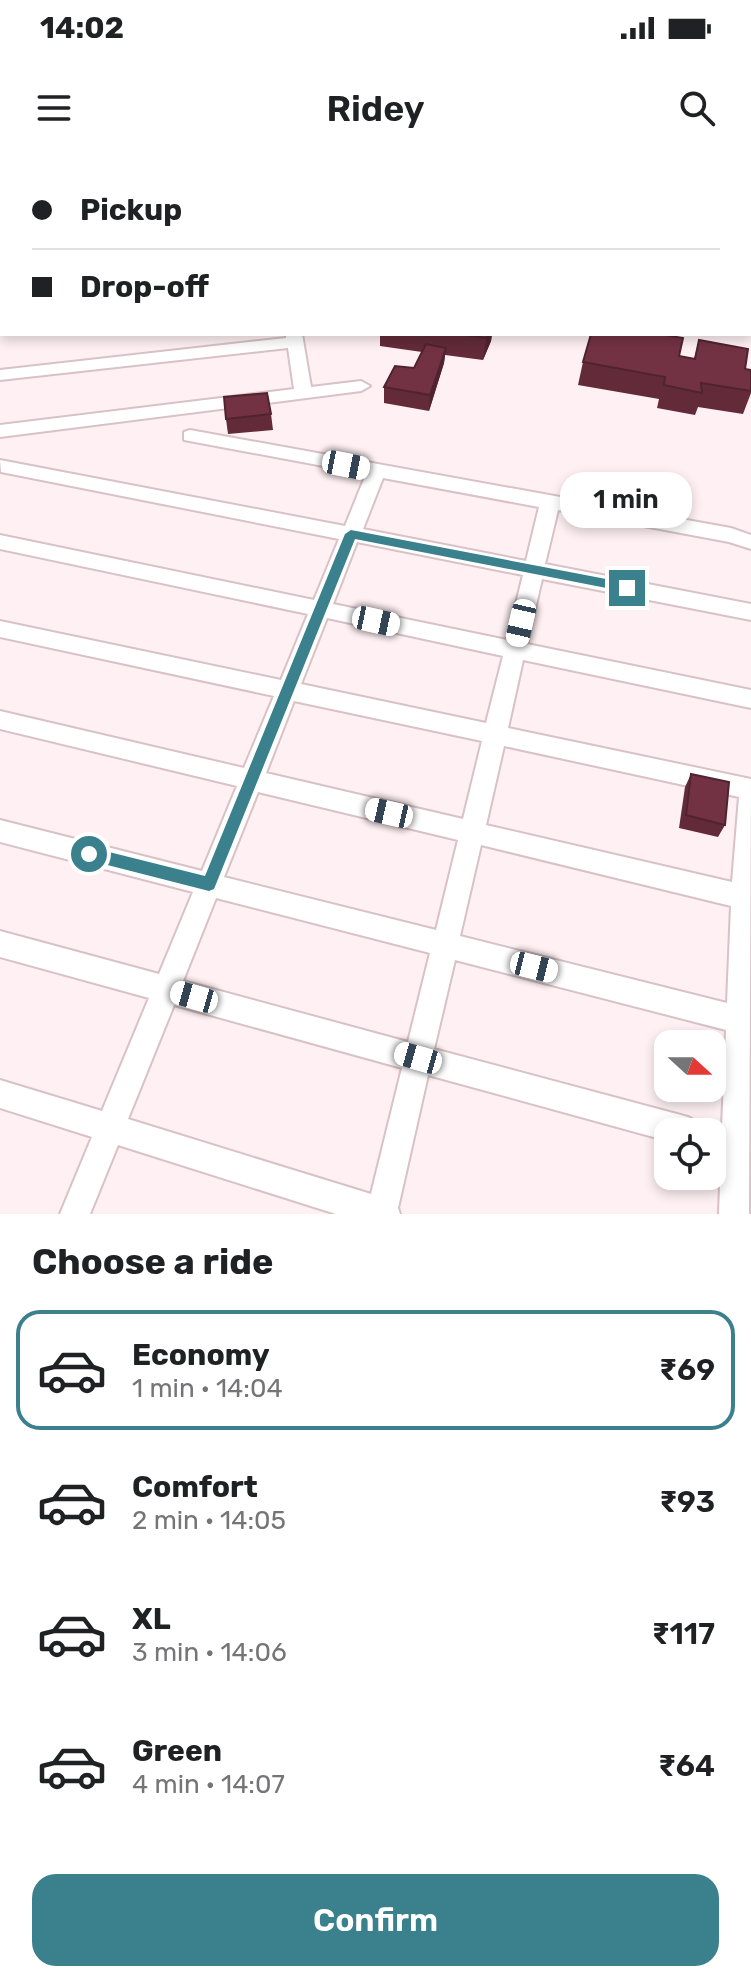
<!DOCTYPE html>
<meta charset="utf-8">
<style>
:root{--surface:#fff;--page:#f2f2f2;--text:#202124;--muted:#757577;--line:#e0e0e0;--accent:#3b808d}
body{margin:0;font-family:Rubik,sans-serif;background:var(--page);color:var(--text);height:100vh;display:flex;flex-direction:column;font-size:30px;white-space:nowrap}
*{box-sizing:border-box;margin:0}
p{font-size:26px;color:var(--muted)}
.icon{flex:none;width:44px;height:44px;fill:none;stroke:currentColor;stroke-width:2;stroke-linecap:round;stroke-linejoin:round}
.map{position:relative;height:1054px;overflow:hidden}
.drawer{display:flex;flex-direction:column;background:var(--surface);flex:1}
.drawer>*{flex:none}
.hud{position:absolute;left:0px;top:0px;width:752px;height:176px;box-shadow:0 4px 12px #0003;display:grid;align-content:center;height:176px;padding:0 32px;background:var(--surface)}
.needle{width:52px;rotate:111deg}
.tools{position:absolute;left:654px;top:870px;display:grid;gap:16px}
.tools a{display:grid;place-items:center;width:72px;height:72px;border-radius:16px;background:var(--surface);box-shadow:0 4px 12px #0003;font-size:40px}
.end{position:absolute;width:36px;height:36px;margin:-18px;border:10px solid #3b808d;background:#fff;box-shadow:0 0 0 4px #fff}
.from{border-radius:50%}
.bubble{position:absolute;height:56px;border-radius:24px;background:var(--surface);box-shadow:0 4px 12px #0003;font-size:26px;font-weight:600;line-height:56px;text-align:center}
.car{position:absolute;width:24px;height:48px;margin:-24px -12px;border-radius:10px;box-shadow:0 0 6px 2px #0007;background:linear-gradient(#fff 24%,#345 0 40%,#fff 0 76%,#345 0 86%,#fff 0)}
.hud b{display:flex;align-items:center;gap:28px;height:76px;font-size:30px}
.hud b+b{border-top:2px solid var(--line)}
.hud i{width:20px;height:20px;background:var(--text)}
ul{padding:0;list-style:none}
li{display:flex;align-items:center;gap:24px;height:120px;margin:0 16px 12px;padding:0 16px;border:4px solid transparent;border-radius:24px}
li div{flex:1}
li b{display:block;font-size:30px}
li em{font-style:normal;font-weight:600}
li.on{border-color:var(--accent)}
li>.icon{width:72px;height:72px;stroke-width:1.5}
h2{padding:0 32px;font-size:36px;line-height:96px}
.primary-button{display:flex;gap:16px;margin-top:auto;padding:16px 32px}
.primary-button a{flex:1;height:92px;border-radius:24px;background:var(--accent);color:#fff;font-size:32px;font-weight:600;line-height:92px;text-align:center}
.status{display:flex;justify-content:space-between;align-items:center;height:56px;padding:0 40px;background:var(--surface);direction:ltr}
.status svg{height:22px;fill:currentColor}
header{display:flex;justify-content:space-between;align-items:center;height:104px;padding:0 32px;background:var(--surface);font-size:36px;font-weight:600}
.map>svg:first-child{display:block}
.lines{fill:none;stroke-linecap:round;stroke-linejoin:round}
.street-casing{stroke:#d8c2c6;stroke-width:4}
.street{fill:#fff;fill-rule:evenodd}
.wall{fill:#632b3a}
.shaded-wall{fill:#502330}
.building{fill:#733244;stroke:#502330;stroke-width:2}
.route{fill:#3b808d}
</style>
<div class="status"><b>14:02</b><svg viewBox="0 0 49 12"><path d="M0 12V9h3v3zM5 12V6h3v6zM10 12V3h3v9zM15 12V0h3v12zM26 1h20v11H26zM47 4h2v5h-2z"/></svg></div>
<header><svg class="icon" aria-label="menu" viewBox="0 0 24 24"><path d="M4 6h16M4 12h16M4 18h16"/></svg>Ridey<svg class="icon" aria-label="search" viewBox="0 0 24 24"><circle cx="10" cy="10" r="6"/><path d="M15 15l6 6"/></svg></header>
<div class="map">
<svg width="751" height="1054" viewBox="0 0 751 1054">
<rect width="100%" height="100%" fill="#fef0f3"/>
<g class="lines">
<!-- street casing -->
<g class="street-casing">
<g id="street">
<path d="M 82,0 L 96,0 L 81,2 Z"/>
<rect x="166" y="0" width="14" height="2"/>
<path d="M 242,0 L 256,0 L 241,2 Z"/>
<path d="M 312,0 L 326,0 L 311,2 Z"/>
<rect x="0" y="21" width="2" height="8"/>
<rect x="0" y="65" width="2" height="8"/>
<rect x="0" y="102" width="2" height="10"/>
<path d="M 286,174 L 302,174 L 311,227 L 361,221 L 370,226 L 361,231 L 0,277 L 0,265 L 294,229 L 288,188 L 0,220 L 0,210 L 286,178 Z"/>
<path d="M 190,270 L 731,368 L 751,375 L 751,389 L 729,382 L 558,350 L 545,404 L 751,444 L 751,460 L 542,419 L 527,484 L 751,530 L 751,548 L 523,500 L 508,568 L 751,619 L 749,1054 L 719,1054 L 721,996 L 712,994 L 712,972 L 668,972 L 668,981 L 428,915 L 398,1048 L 400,1054 L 336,1054 L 118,985 L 90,1054 L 60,1054 L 92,977 L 0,948 L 0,920 L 102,951 L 149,838 L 0,797 L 0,771 L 159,814 L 193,732 L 0,682 L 0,660 L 202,711 L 237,626 L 0,569 L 0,551 L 244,608 L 274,536 L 0,477 L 0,461 L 281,520 L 308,454 L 0,389 L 0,375 L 314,440 L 339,379 L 1,312 L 0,300 L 345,366 L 366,314 L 184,280 L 184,272 ZM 383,318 L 539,347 L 526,401 L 363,369 ZM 357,382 L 523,415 L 507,480 L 333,444 ZM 327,458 L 503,496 L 486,563 L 301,524 ZM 294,541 L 482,581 L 463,659 L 266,613 ZM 504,586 L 739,637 L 732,722 L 486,665 ZM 258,632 L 458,680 L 436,770 L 224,717 ZM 481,685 L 731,746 L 727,843 L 460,776 ZM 216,738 L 430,793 L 408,882 L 183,821 ZM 455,800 L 726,870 L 722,967 L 712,964 L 701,969 L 698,962 L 688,957 L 434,889 ZM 174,845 L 402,908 L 371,1034 L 128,959 Z"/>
</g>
</g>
<!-- street -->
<use href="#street" class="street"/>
</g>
<!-- wall -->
<g class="wall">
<path d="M 623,0 L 751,0 L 751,153 L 750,2 L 623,2 Z"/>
<path d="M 380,174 L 492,174 L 491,181 L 483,200 L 445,195 L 444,203 L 429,251 L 384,243 L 384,227 L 414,208 L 422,192 L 380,186 Z"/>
<path d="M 699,180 L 745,209 L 751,210 L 751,233 L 743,254 L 698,247 L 695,255 L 657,248 L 659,239 L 578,225 L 583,202 L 679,196 L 694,199 Z"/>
<path d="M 271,254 L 273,270 L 228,274 L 226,259 Z"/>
<path d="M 691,614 L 725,665 L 718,677 L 679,668 L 685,627 Z"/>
</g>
<!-- shaded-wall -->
<g class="shaded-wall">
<path d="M 487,174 L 492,174 L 491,181 L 483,200 Z"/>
<path d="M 446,188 L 444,203 L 429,251 L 430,235 Z"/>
</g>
<!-- building -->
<g class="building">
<path d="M 692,0 L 749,0 L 749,2 L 691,2 Z"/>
<path d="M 750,18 L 751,19 L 751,49 L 750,49 Z"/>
<rect x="750" y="55" width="1" height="32"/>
<rect x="750" y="95" width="1" height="34"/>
<path d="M 460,174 L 487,174 L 486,178 Z"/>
<path d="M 591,174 L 659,174 L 683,178 L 679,196 L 695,199 L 699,180 L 748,189 L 745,209 L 751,210 L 751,231 L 701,223 L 702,233 L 664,225 L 665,217 L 583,202 Z"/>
<path d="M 426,184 L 446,188 L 430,235 L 384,227 L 395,206 L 414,208 Z"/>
<path d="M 267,233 L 271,254 L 226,259 L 224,237 Z"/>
<path d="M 691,614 L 729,622 L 725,665 L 686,655 Z"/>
</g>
<!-- route -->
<path class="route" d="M 351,370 L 627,423 L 633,428 L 627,432 L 355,379 L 214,729 L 209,731 L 84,699 L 84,689 L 89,687 L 205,716 L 345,374 Z"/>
</svg>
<div class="tools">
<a><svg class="needle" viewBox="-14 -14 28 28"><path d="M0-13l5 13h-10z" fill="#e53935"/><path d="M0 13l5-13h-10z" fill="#757577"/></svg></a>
<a><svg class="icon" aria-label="locate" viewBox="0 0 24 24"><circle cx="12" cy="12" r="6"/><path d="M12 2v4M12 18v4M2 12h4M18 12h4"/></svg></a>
</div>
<i class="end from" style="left:89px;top:694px"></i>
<i class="end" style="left:627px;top:428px"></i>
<div class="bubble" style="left:560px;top:312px;width:132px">1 min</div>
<i class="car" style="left:346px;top:305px;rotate:101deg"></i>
<i class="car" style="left:376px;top:461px;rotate:102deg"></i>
<i class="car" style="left:521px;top:463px;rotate:193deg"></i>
<i class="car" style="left:389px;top:653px;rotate:283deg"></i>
<i class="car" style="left:534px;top:807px;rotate:104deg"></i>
<i class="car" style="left:194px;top:837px;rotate:286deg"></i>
<i class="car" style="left:418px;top:898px;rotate:286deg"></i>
<div class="hud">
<b><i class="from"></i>Pickup</b>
<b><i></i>Drop-off</b>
</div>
</div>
<section class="drawer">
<h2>Choose a ride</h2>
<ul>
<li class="on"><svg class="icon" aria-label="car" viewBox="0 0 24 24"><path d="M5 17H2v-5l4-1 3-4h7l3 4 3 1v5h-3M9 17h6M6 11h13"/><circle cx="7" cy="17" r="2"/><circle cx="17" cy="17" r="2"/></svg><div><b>Economy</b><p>1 min · 14:04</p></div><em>₹69</em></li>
<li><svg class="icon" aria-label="car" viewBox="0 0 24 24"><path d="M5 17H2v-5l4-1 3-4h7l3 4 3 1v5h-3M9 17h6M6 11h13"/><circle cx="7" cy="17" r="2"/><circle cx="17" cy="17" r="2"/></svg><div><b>Comfort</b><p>2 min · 14:05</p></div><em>₹93</em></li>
<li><svg class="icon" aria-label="car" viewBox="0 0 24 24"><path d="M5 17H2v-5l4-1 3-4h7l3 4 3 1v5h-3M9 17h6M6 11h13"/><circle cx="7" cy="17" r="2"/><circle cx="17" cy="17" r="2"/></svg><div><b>XL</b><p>3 min · 14:06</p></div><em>₹117</em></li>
<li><svg class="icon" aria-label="car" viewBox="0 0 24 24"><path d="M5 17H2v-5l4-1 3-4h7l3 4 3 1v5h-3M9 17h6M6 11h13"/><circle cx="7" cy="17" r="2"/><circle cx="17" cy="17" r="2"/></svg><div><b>Green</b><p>4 min · 14:07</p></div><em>₹64</em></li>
</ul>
<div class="primary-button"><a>Confirm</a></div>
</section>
